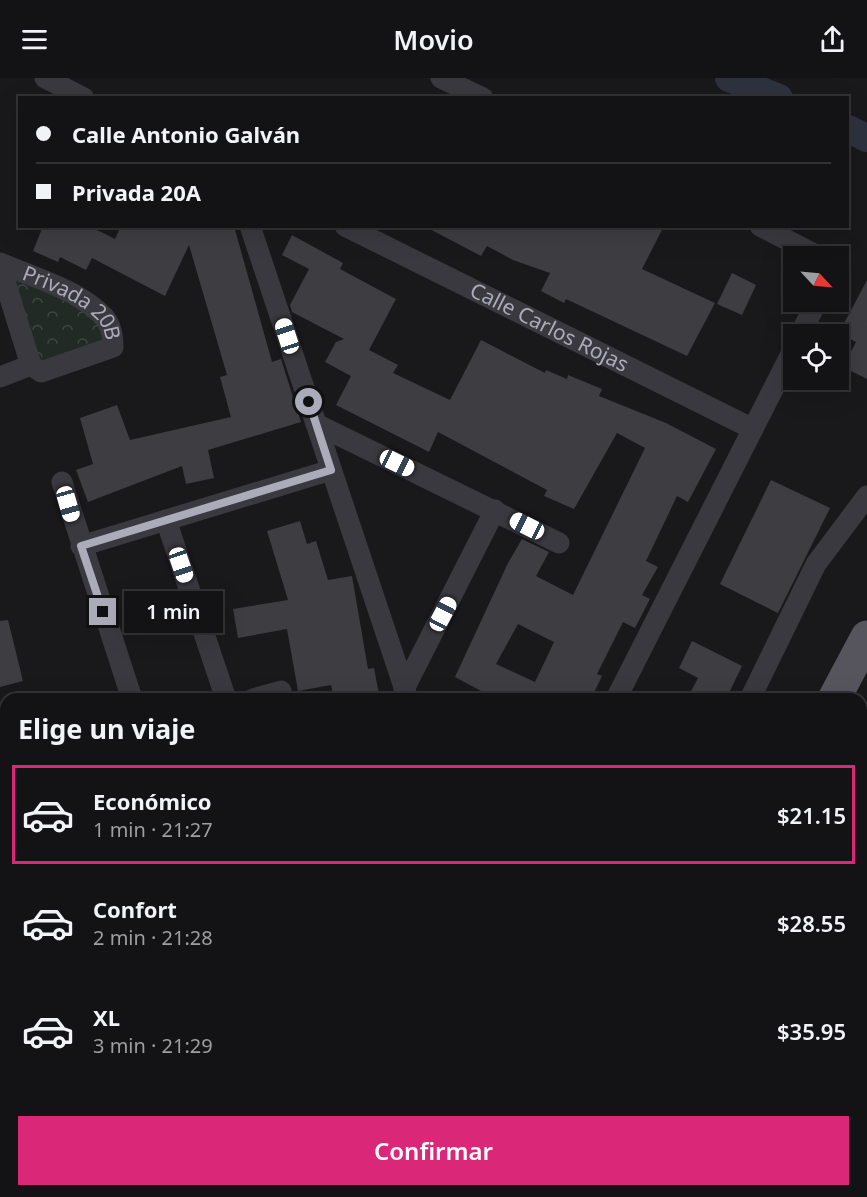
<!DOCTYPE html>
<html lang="es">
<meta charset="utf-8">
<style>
:root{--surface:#131214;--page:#1c1b1d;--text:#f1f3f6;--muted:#9d9ea0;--line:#323234;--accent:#db2777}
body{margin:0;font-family:"Noto Sans",sans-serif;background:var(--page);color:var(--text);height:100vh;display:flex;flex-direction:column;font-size:22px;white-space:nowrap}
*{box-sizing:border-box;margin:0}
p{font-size:20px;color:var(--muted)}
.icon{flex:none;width:33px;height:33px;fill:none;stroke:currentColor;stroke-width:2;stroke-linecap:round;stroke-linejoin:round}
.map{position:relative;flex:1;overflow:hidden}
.side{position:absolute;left:0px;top:615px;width:867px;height:504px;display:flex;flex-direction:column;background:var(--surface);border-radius:18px 18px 0 0;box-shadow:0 6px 24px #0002,0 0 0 2px var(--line)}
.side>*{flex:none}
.guide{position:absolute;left:18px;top:18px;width:831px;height:132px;border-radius:0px;box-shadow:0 6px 24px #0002,0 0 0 2px var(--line);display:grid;align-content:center;height:132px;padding:0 18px;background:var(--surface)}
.needle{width:39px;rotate:116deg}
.tools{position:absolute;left:783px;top:168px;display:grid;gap:12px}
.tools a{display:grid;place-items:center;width:66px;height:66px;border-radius:0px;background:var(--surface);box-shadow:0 6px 24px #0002,0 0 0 2px var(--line);font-size:30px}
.end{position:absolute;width:27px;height:27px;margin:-14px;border:8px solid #ababb9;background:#111;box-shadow:0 0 0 3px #111}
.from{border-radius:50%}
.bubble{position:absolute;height:42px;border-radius:0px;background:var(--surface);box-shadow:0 6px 24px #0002,0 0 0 2px var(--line);font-size:20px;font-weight:600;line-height:42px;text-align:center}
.car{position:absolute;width:18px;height:36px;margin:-18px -9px;border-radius:8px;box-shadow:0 0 4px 2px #0007;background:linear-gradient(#fff 24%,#345 0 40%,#fff 0 76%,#345 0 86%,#fff 0)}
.guide b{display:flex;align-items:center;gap:21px;height:57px;font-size:22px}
.guide b+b{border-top:2px solid var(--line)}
.guide i{width:15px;height:15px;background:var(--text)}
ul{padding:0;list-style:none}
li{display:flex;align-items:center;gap:18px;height:99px;margin:0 12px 9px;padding:0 6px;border:3px solid transparent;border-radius:0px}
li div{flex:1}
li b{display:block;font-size:22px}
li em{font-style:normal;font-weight:600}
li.active{border-color:var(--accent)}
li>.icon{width:54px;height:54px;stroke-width:1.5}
h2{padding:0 18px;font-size:27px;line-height:72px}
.cta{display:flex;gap:12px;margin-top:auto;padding:12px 18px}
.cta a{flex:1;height:69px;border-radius:0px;background:var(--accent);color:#fff;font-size:24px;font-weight:600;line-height:69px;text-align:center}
header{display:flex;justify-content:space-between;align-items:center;height:78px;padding:0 18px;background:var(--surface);font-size:27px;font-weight:600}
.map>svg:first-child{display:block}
.park{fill:url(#park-crowns)}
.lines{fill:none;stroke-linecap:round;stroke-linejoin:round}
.canal{stroke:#2e323e;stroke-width:28}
.building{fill:#3e3d41;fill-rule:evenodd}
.service{stroke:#3a393f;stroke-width:10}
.minor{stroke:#3a393f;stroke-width:21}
.tertiary{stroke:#3a393f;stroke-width:27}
.primary{stroke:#56555e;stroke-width:33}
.rail{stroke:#515058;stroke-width:4.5;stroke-dasharray:8 6;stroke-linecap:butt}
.route{stroke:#ababb9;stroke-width:8}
.labels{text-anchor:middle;stroke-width:4.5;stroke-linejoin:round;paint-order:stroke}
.street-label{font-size:21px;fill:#ababb9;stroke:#141315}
</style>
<header><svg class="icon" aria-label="menu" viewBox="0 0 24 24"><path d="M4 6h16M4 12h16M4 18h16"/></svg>Movio<svg class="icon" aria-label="share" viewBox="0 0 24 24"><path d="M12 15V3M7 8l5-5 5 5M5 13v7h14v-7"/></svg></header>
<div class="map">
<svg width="867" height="1119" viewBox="0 0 867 1119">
<defs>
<pattern id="park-crowns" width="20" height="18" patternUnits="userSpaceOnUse" patternTransform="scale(1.5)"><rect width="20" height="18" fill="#222a25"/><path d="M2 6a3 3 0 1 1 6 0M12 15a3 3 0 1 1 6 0" fill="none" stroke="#3f4643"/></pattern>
</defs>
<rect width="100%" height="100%" fill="#19181a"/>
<!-- park -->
<path class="park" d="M 0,188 L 89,227 L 113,269 L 41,294 Z"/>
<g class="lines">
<!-- canal -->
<g class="canal">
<path d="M 729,0 L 779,20"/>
<path d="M 848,51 L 867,60"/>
</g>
</g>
<!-- building -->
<g class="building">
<path d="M 43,148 L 89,148 L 115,161 L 121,148 L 234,148 L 272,284 L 281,281 L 301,344 L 208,372 L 214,400 L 186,406 L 182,388 L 88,424 L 76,392 L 93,386 L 80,340 L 117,327 L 130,362 L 231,339 L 220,299 L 227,297 L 189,167 L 165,218 L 92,180 L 86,192 L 60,179 L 58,184 L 33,173 Z"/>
<path d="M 424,148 L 664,148 L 642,191 L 715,225 L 687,278 L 566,221 L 564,225 L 541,213 L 550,195 L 513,182 L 487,168 L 481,178 Z"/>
<path d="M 292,157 L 343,185 L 340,191 L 396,221 L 369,272 L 398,287 L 393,295 L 450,322 L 481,262 L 545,295 L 546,292 L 567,301 L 568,297 L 602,311 L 599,318 L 666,345 L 716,371 L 688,424 L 677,418 L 646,483 L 658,489 L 642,517 L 650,521 L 635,550 L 623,544 L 597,596 L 602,598 L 591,621 L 496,621 L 455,599 L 508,485 L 522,461 L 549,474 L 536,498 L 573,517 L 645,370 L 617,355 L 574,431 L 544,418 L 547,412 L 438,354 L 429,374 L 336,327 L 351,298 L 325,284 L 336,264 L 344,261 L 292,234 L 290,227 L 309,191 L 282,177 ZM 518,546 L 554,564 L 535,604 L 496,586 Z"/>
<path d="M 732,195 L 756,207 L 742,237 L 717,226 Z"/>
<path d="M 867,202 L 867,301 L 843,289 L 856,264 L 839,255 Z"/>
<path d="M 771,402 L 830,430 L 778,535 L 720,506 Z"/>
<path d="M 300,443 L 307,466 L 316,463 L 328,502 L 352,498 L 368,591 L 374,590 L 380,621 L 334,621 L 331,607 L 298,613 L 287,551 L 238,560 L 233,531 L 288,522 L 267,453 Z"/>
<path d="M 8,542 L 23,603 L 0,609 L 0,543 Z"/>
<path d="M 692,563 L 742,588 L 726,621 L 687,621 L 698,600 L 679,590 Z"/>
</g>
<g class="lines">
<!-- service -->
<path class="service" d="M 501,1119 L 504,1113"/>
<!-- minor -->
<g class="minor">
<path d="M 45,0 L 84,20"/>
<path d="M 441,0 L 483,20"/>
<path d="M 250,148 L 408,621"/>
<path id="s1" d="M 345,148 L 753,351"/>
<path d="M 760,148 L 818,178"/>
<path id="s2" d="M 0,185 C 33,199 79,212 104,239 C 111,247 113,259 113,269 L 41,294 L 31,287 L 0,188"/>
<path d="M 800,256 L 817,224"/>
<path d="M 0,299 L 31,287"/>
<path d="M 316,346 L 559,465"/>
<path d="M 62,404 L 132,621"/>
<path d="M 166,442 L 226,621"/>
<path d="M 81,468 L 331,392"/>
<path d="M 404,611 L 495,432"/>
<path d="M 253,621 L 281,613"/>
<path d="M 616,621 L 794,270"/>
<path d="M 750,621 L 816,486 L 867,418"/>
<path d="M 0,729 L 6,750"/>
<path d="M 0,1095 L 6,1093"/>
<path d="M 86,1113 L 88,1119"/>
<path d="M 154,1119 L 156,1113"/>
<path d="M 364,1119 L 367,1113"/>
</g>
<!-- tertiary -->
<path class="tertiary" d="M 0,901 L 6,899"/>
<!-- primary -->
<g class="primary">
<path d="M 834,621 L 867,559"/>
<path d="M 861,701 L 867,692"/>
<path d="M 861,749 L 867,737"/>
<path d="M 628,1113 L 629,1119"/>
<path d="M 579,1119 L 582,1113"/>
<path d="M 672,1119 L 675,1113"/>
</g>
<!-- rail -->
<g class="rail">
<path d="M 861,940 L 867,928"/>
<path d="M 861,982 L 867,970"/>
<path d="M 771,1119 L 774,1113"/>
<path d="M 792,1119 L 795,1113"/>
</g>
</g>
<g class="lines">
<!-- route -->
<path class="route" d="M 103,534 L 81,468 L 331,392 L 309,324"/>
</g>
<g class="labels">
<!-- street labels -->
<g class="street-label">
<text dy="7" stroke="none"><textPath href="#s2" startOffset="84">Privada 20B</textPath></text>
<text dy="7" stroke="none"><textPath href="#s1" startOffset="228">Calle Carlos Rojas</textPath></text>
</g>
</g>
</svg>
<div class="tools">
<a><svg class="needle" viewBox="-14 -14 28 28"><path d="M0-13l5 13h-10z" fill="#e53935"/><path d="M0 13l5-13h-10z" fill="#9d9ea0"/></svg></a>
<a><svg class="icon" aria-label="locate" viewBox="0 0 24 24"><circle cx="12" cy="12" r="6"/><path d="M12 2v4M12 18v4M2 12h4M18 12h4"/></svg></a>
</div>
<i class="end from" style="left:309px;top:324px"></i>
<i class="end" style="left:103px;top:534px"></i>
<div class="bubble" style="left:124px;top:513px;width:99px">1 min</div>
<i class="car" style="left:287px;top:258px;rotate:342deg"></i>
<i class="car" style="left:397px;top:385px;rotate:116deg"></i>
<i class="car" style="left:68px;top:426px;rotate:164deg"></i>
<i class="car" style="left:527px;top:448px;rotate:297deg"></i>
<i class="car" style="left:181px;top:487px;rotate:161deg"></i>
<i class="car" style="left:443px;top:536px;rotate:28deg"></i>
<div class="guide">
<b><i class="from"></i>Calle Antonio Galván</b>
<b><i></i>Privada 20A</b>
</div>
<section class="side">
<h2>Elige un viaje</h2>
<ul>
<li class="active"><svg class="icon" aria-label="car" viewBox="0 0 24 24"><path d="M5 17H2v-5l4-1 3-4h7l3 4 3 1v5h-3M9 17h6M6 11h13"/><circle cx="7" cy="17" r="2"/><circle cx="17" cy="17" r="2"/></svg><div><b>Económico</b><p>1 min · 21:27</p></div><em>$21.15</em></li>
<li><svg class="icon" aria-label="car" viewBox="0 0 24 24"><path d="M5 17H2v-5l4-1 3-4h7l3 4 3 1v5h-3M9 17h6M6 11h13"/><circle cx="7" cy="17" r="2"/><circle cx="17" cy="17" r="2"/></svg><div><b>Confort</b><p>2 min · 21:28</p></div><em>$28.55</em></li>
<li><svg class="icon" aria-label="car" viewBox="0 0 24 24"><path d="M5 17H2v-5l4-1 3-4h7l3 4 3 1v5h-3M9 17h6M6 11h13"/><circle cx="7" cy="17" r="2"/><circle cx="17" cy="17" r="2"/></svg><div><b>XL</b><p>3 min · 21:29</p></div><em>$35.95</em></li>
</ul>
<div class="cta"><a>Confirmar</a></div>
</section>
</div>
